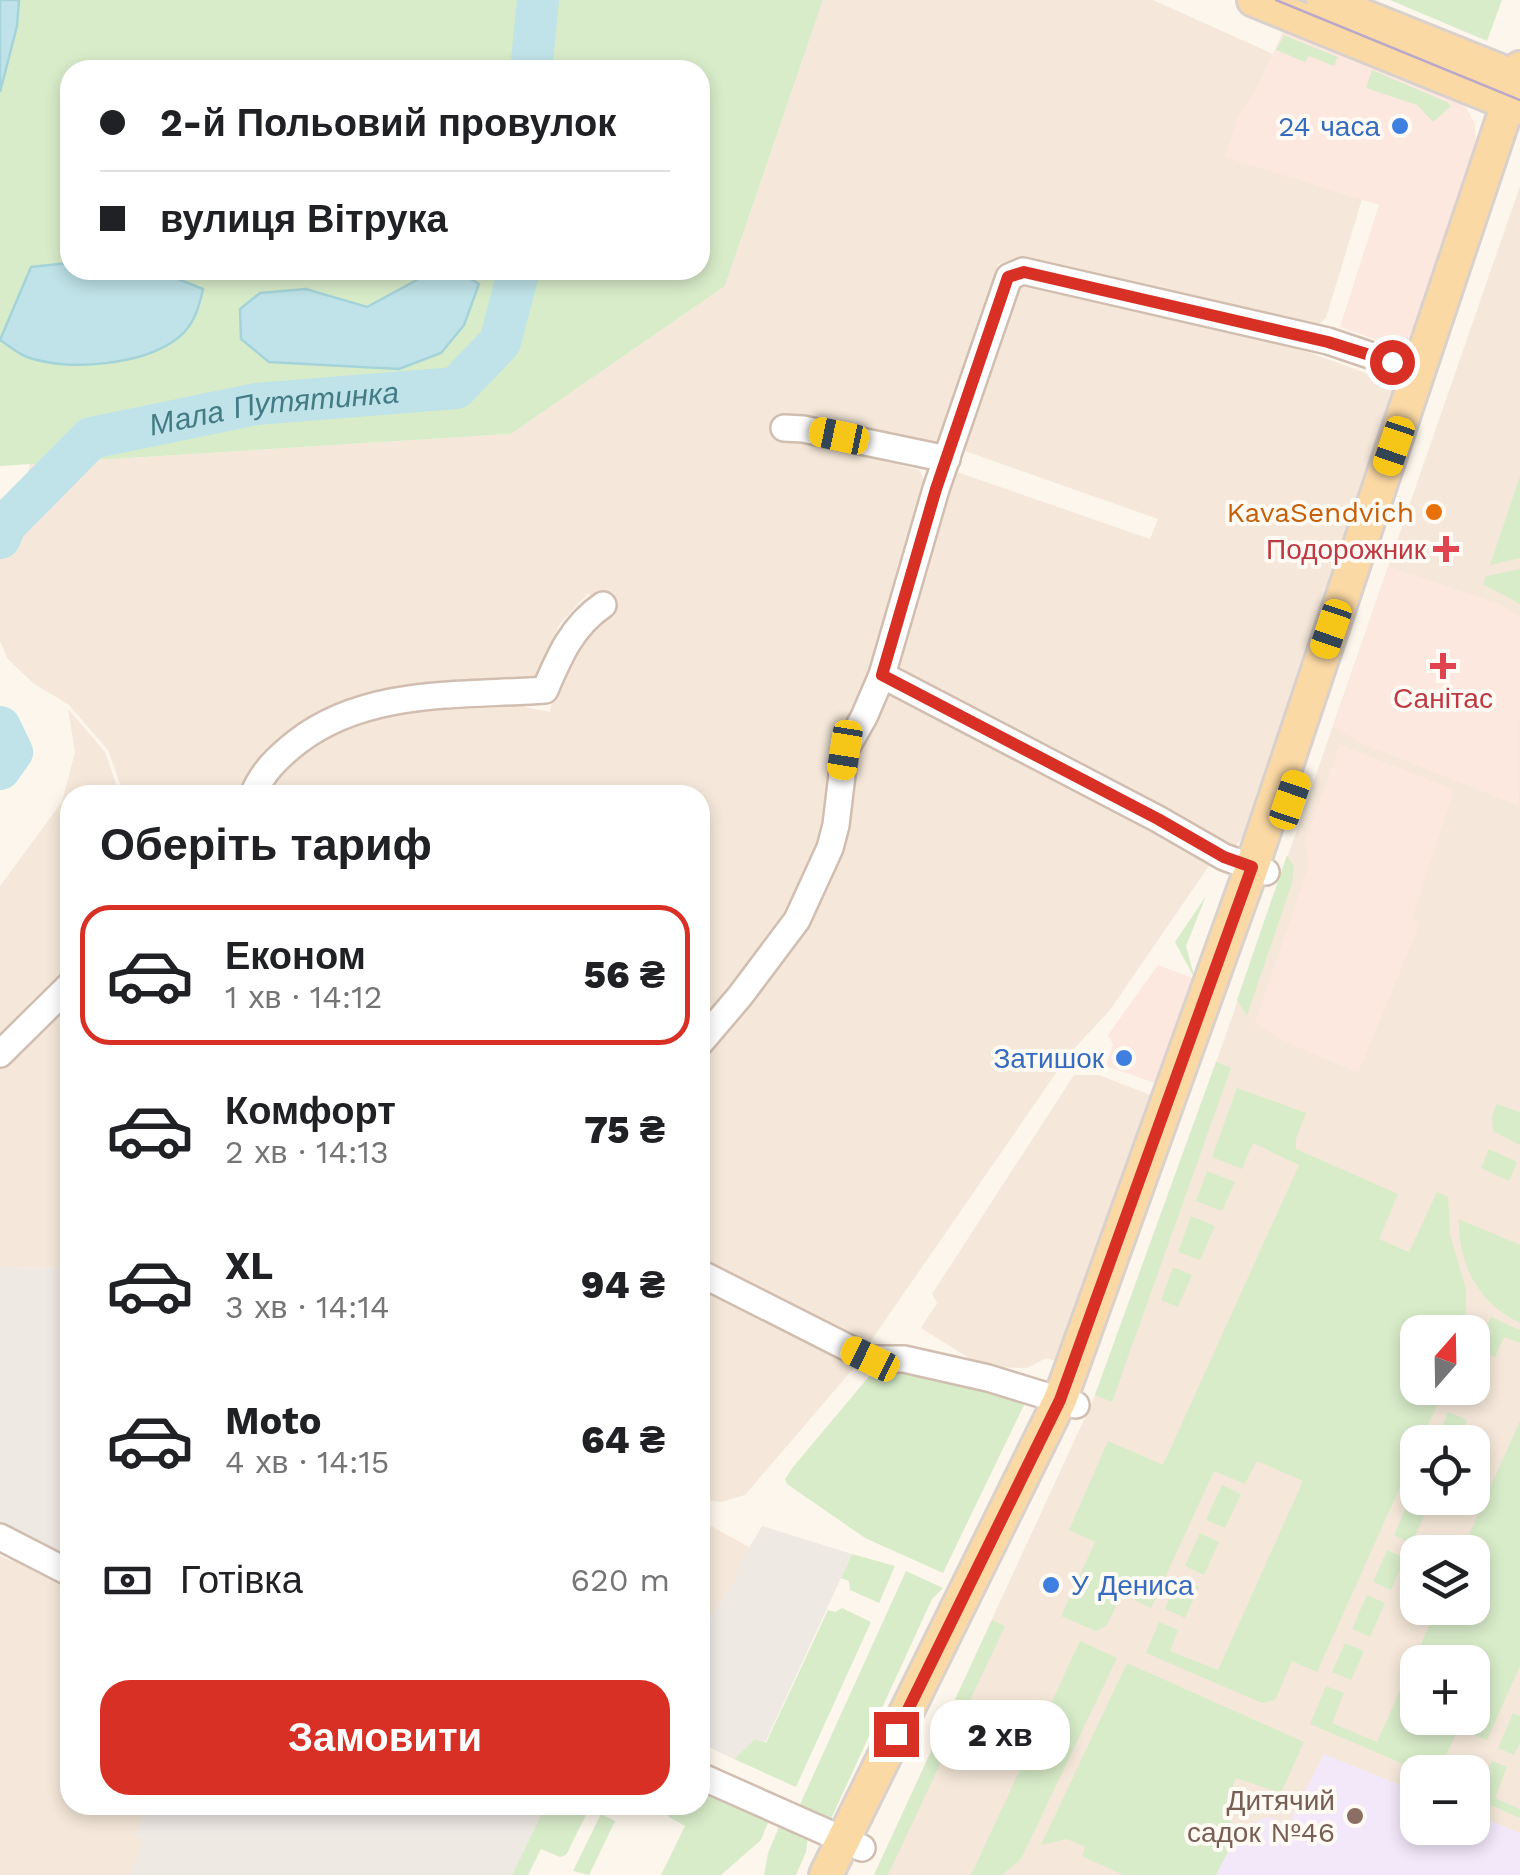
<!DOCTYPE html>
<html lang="uk">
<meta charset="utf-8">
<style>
:root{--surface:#fff;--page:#f2f2f2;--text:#202124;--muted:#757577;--line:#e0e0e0;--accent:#d93025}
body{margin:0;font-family:"Work Sans",sans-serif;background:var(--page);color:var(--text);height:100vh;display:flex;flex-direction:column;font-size:38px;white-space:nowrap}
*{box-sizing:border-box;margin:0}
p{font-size:32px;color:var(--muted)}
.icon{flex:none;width:55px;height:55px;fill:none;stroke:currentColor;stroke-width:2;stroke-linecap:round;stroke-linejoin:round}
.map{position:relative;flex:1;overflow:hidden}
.panel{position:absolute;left:60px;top:785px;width:650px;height:1030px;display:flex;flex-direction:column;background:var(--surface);border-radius:30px;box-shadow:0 5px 15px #0003}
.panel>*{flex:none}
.banner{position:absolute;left:60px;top:60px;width:650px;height:220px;border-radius:30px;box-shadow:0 5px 15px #0003;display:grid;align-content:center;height:220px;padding:0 40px;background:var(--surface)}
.needle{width:65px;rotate:20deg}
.buttons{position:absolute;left:1400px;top:1315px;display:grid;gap:20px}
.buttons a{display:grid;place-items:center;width:90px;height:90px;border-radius:20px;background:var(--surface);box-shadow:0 5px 15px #0003;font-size:50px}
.end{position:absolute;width:45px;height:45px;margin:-22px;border:12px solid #d93025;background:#fff;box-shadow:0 0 0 5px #fff}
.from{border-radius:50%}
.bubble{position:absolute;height:70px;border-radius:30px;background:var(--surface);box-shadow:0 5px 15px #0003;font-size:32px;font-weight:800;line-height:70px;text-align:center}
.car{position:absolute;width:30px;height:60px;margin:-30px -15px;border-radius:12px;box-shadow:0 0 8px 2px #0007;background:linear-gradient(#f5c518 24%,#345 0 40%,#f5c518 0 76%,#345 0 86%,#f5c518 0)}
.banner b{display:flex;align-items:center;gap:35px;height:95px;font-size:38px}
.banner b+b{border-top:2px solid var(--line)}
.banner i{width:25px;height:25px;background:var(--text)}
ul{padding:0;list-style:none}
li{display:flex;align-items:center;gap:30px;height:140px;margin:0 20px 15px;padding:0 20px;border:5px solid transparent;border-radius:30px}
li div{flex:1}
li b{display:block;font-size:38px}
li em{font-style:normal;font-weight:800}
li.selected{border-color:var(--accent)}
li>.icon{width:90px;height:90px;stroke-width:1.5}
h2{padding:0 40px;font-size:45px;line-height:120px}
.pay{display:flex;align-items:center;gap:25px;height:110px;padding:0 40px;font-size:38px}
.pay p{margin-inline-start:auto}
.primary-button{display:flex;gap:20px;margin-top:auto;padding:20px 40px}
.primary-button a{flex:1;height:115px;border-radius:30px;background:var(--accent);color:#fff;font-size:40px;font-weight:800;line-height:115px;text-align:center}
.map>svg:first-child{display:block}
.residential{fill:#f5e8da;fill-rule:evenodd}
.commercial{fill:#fde8e0}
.industrial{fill:#efe9e4}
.education{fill:#f3e8fa}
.green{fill:#d8ecc9;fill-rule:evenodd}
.water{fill:#bfe3e8;stroke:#a5d3da;stroke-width:2.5}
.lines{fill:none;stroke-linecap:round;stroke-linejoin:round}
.river{stroke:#bfe3e8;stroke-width:42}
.minor-casing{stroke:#d1beb0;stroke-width:30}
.major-casing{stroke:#dad1cd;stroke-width:38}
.minor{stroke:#fff;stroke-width:25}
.major{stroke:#fbd9a5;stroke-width:32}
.tram{stroke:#b9a8c9;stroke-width:2.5}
.route{stroke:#d93025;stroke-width:12}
.shop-dot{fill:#3f7fe0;stroke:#fffaf3;stroke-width:4}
.food-dot{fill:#e8710a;stroke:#fffaf3;stroke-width:4}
.health-dot{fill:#e0444e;stroke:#fffaf3;stroke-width:4}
.education-dot{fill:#8d6e63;stroke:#fffaf3;stroke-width:4}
.labels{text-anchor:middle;stroke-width:8;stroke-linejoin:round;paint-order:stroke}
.shop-label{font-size:28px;fill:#366cbe;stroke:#fffaf3;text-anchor:end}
.food-label{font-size:28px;fill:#c56008;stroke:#fffaf3;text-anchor:end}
.health-label{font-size:28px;fill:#be3a42;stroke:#fffaf3;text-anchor:end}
.education-label{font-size:28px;fill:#785e54;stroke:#fffaf3;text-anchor:end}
.water-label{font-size:30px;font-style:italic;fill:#437c86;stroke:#fffaf3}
</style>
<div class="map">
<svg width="1520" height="1875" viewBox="0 0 1520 1875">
<rect width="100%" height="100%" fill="#fdf6ec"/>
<!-- residential -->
<g class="residential">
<path d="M 823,0 L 1153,0 L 1273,54 L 1226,157 L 1362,199 L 1326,318 L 1318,325 L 1305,327 L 1185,293 L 1175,300 L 1030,259 L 998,264 L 941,443 L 931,446 L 788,415 L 783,435 L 919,470 L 925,481 L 884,639 L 830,821 L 783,929 L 700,1027 L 700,795 L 259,795 L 269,777 L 342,721 L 417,712 L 425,704 L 520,701 L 525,707 L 550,712 L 556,681 L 606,609 L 588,593 L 558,626 L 549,660 L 536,680 L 364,700 L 245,795 L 124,795 L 108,750 L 68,704 L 34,684 L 7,658 L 0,641 L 0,546 L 13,530 L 30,464 L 511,434 L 725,286 Z"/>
<path d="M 1520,186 L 1520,1875 L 874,1875 L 1094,1398 L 1224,1040 ZM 1418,1332 L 1472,1332 L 1472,1388 L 1418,1388 ZM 1418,1442 L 1472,1442 L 1472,1498 L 1418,1498 ZM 1418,1552 L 1472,1552 L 1472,1608 L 1418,1608 ZM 1418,1662 L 1472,1662 L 1472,1718 L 1418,1718 ZM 1418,1772 L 1472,1772 L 1472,1828 L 1418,1828 Z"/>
<path d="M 1020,281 L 1299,349 L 1399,385 L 1242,839 L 1234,847 L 897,671 L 906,628 L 957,472 L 1150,539 L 1158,519 L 965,451 Z"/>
<path d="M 889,689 L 1213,860 L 1110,1010 L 1070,1053 L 866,1348 L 700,1266 L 700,1061 L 765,981 L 855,754 Z"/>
<path d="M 68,709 L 105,752 L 120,795 L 70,795 L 70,971 L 64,974 L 0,1042 L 0,886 L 62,802 L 75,752 Z"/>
<path d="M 70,996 L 70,1268 L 0,1267 L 0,1064 Z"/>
<path d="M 1074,1075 L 1099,1075 L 1153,1096 L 1059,1362 L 1046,1358 L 1027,1368 L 983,1367 L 921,1328 L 937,1303 L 932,1294 Z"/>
<path d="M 700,1282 L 858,1363 L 745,1495 L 721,1502 L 700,1499 Z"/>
<path d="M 700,1520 L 749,1547 L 734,1582 L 700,1632 Z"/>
<path d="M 0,1556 L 11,1561 L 16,1559 L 70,1583 L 70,1805 L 158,1805 L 155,1811 L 148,1807 L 136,1835 L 141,1838 L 141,1847 L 130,1875 L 0,1875 Z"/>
</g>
<!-- commercial -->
<g class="commercial">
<path d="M 1286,24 L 1451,94 L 1463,102 L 1475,124 L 1476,152 L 1411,352 L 1340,327 L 1379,205 L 1225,157 L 1237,120 L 1263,77 Z"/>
<path d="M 1388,566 L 1498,604 L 1520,617 L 1519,806 L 1358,742 L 1334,727 Z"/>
<path d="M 1340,745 L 1450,788 L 1453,792 L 1412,919 L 1420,923 L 1358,1073 L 1280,1039 L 1255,1023 L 1309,865 L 1305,843 Z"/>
<path d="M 1158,965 L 1195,979 L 1158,1084 L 1106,1066 L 1113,1044 L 1108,1035 Z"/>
</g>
<!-- industrial -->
<g class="industrial">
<path d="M 0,1267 L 70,1268 L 70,1562 L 0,1527 Z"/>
<path d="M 762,1526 L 852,1554 L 765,1743 L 755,1739 L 734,1759 L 700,1743 L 700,1632 L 734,1582 L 739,1565 Z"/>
<path d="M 158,1805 L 546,1805 L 512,1875 L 130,1875 L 141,1847 L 141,1838 L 135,1834 L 147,1807 L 155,1811 Z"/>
</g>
<!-- education -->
<path class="education" d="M 1324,1754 L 1417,1792 L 1418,1828 L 1472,1828 L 1473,1814 L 1520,1833 L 1520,1875 L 1216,1875 L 1240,1828 L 1267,1817 L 1289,1823 Z"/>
<!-- green -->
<g class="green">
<path d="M 0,0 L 823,0 L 725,286 L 511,434 L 0,466 ZM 70,70 L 700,70 L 700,270 L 70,270 Z"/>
<path d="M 1390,0 L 1502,0 L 1487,41 Z"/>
<path d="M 1284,35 L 1338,57 L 1334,66 L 1309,56 L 1305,62 L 1276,50 Z"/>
<path d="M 1372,70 L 1447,102 L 1451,106 L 1433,122 L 1417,105 L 1366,88 Z"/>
<path d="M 1520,476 L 1520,558 L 1490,565 Z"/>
<path d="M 1520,569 L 1520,604 L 1483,584 L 1486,576 Z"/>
<path d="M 1287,855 L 1294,867 L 1292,883 L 1247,1016 L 1237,1000 Z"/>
<path d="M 1206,896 L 1186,946 L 1195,979 L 1175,942 Z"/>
<path d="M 1216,1062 L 1231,1068 L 1112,1402 L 1095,1395 Z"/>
<path d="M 1237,1088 L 1306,1113 L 1296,1139 L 1296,1149 L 1398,1194 L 1379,1239 L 1409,1252 L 1437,1192 L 1448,1197 L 1450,1235 L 1466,1289 L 1466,1332 L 1418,1332 L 1418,1388 L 1445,1388 L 1420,1442 L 1418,1442 L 1417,1449 L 1317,1672 L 1292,1661 L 1275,1700 L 1262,1703 L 1146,1653 L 1159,1622 L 1178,1630 L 1170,1651 L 1218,1670 L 1303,1481 L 1257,1461 L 1245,1484 L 1214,1471 L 1151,1608 L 1122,1594 L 1107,1625 L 1096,1631 L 1061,1616 L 1095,1542 L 1069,1530 L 1108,1441 L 1163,1465 L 1299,1165 L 1253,1143 L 1242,1169 L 1212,1157 Z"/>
<path d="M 1497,1104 L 1520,1112 L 1520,1145 L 1493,1131 L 1492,1116 Z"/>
<path d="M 1489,1149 L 1517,1162 L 1509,1181 L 1481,1168 Z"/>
<path d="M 1207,1171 L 1235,1182 L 1222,1211 L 1196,1201 Z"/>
<path d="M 1191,1216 L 1215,1226 L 1200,1260 L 1178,1252 Z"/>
<path d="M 1459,1219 L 1520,1245 L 1520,1323 C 1478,1303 1458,1264 1459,1219 Z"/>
<path d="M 1173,1267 L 1192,1275 L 1178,1307 L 1161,1300 Z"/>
<path d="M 1491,1317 L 1520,1330 L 1520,1343 L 1504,1337 L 1495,1357 L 1476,1349 Z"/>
<path d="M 877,1367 L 986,1387 L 1025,1403 L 943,1573 L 865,1538 L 787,1484 L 785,1479 L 793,1467 Z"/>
<path d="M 1473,1367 L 1488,1373 L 1473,1406 L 1455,1398 L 1460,1388 L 1472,1388 Z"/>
<path d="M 1448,1412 L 1467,1420 L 1457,1442 L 1435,1442 Z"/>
<path d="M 1520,1421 L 1520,1666 L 1487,1740 L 1458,1729 L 1439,1771 L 1422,1772 L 1310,1724 L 1326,1686 L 1344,1693 L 1332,1723 L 1377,1742 L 1437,1608 L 1472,1608 L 1472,1552 L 1461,1552 ZM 1418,1662 L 1472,1662 L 1472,1718 L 1418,1718 Z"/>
<path d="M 1222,1485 L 1241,1494 L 1225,1528 L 1206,1520 Z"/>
<path d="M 1408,1502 L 1427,1510 L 1411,1544 L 1394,1535 Z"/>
<path d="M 1200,1533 L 1219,1542 L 1204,1575 L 1185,1566 Z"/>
<path d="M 1387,1550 L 1405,1558 L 1391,1590 L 1373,1582 Z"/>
<path d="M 852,1554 L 895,1566 L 879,1603 L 850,1590 L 849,1581 L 841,1578 Z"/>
<path d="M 906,1571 L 943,1588 L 932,1599 L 830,1821 L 797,1811 Z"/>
<path d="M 1179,1578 L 1199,1587 L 1185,1618 L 1165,1609 Z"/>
<path d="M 1367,1595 L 1385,1603 L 1370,1637 L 1352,1629 Z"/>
<path d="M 842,1608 L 871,1622 L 796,1787 L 734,1759 L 755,1739 L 766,1743 L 828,1610 L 835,1612 Z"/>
<path d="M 992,1620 L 1005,1626 L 888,1875 L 874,1875 Z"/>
<path d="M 1080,1641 L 1117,1658 L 1021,1859 L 1002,1875 L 971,1875 Z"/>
<path d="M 1345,1643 L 1364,1651 L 1351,1680 L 1332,1672 Z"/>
<path d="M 1127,1663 L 1304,1742 L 1281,1793 L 1236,1778 L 1223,1816 L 1240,1828 L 1216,1875 L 1123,1875 L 1082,1856 L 1085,1847 L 1067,1839 L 1041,1845 Z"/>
<path d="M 1513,1713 L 1520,1716 L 1520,1743 L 1514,1755 L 1498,1748 Z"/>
<path d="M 1492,1761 L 1507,1767 L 1495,1798 L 1520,1809 L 1520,1818 L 1486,1803 L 1477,1795 Z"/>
<path d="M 700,1786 L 771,1815 L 761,1840 L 721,1875 L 661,1875 L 685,1826 L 669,1817 L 662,1805 L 700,1805 Z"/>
<path d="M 546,1805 L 591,1805 L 566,1855 L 560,1857 L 541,1849 L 528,1875 L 512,1875 Z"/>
<path d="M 601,1814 L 615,1821 L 589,1875 L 573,1871 Z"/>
<path d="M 782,1820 L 808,1836 L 806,1852 L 796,1875 L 764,1875 L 768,1853 Z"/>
</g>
<!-- water -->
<g class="water">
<path d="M 0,0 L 19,0 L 17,26 L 0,92 Z"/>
<path d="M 68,263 L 70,270 L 156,270 L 203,289 C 199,307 194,325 179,337 C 145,365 68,372 27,357 C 18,354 8,345 0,340 L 31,267 Z"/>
<path d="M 458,271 L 479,284 L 464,325 L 441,353 L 399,369 L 269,362 L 241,339 L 240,309 L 260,293 L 306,289 L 367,307 L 428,274 Z"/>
</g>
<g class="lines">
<!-- river -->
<g class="river">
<path d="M 531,70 L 538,0"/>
<path id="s1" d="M 0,538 L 5,525 L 91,438 L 256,404 L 456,388 L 500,342 L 519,270"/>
<path d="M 0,727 L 12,752 L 0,769"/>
</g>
<!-- minor casing -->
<g class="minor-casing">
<g id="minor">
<path d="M 784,428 L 803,429 L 947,459"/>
<path d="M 882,675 L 1158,819 L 1224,857 L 1266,872"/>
<path d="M 253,795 C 262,772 278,757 297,742 C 367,688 461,696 545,690 C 559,657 572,626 603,605"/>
<path d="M 700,1043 L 740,996 L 797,920 L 830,848 L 836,825 L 845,750 L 864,717 L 882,675 L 936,489 L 1009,277 L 1023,271 L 1328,341 L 1420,372"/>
<path d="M 0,1054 L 70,985"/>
<path d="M 700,1273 L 870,1359 L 904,1359 L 988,1378 L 1076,1405"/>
<path d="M 0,1537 L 70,1573"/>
<path d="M 700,1776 L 862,1848"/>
</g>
</g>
<!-- major casing -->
<g class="major-casing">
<g id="major">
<path d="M 1254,0 L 1520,108"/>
<path d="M 1323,0 L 1520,79"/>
<path d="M 826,1875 L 1060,1400 L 1252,867 L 1520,68"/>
</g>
</g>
<!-- minor -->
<use href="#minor" class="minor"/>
<!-- major -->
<use href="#major" class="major"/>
<!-- tram -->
<path class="tram" d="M 1276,0 L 1520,100"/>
</g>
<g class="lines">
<!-- route -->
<path class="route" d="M 896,1734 L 1060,1400 L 1252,867 L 1224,857 L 1158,819 L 882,675 L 936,489 L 1008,277 L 1024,272 L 1328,342 L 1392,362"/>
</g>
<!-- markers -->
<g class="shop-dot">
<circle cx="1400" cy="126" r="10"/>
<circle cx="1124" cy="1058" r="10"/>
<circle cx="1051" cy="1585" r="10"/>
</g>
<circle class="food-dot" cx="1434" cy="512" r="10"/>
<g class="health-dot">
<path d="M1441 534h10v10h10v10h-10v10h-10v-10h-10v-10h10z"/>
<path d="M1438 651h10v10h10v10h-10v10h-10v-10h-10v-10h10z"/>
</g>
<circle class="education-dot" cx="1355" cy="1816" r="10"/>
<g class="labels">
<!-- shop labels -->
<g class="shop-label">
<text x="1380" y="136">24 часа</text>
<text x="1104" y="1068">Затишок</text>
<text x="1071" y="1595" text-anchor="start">У Дениса</text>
</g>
<!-- food labels -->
<g class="food-label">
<text x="1414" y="522">KavaSendvich</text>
</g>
<!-- health labels -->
<g class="health-label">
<text x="1426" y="559">Подорожник</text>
<text x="1443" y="708" text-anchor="middle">Санітас</text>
</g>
<!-- education labels -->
<g class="education-label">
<text x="1335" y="1810">Дитячий<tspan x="1335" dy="32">садок №46</tspan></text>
</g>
<!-- water labels -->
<g class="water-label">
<text dy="10" stroke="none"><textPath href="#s1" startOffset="322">Мала Путятинка</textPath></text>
</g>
</g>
</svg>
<div class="buttons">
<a><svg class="needle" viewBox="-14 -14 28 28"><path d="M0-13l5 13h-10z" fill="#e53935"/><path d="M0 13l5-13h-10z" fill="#757577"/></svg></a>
<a><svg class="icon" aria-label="locate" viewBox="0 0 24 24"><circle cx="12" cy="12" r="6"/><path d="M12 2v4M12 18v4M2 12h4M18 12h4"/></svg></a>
<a><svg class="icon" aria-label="layers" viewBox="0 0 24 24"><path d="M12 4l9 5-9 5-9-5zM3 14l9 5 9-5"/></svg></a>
<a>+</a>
<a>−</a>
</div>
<i class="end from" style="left:1392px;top:362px"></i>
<i class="end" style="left:896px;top:1734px"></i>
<div class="bubble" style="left:930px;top:1700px;width:140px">2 хв</div>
<i class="car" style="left:839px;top:436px;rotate:282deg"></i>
<i class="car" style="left:1394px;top:446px;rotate:199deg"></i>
<i class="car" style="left:1331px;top:629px;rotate:199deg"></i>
<i class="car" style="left:845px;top:750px;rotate:189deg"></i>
<i class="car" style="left:1290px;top:800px;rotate:19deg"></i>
<i class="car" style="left:870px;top:1359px;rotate:296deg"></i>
<div class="banner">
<b><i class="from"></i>2-й Польовий провулок</b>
<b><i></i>вулиця Вітрука</b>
</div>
<section class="panel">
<h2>Оберіть тариф</h2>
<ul>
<li class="selected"><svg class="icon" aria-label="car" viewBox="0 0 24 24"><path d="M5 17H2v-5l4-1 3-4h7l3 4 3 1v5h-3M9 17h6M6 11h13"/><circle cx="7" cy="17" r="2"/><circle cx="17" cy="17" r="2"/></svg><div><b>Економ</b><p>1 хв · 14:12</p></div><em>56 ₴</em></li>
<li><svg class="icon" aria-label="car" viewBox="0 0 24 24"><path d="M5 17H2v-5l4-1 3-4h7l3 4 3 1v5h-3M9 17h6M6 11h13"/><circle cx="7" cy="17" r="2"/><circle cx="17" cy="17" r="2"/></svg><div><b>Комфорт</b><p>2 хв · 14:13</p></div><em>75 ₴</em></li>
<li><svg class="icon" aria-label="car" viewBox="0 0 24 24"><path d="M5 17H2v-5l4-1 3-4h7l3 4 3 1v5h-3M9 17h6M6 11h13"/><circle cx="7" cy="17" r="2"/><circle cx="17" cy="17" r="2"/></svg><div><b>XL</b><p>3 хв · 14:14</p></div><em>94 ₴</em></li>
<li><svg class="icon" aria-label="car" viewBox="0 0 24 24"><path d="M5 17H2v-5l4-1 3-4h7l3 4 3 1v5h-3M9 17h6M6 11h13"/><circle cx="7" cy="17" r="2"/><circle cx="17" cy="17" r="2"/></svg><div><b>Moto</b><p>4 хв · 14:15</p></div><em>64 ₴</em></li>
</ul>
<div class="pay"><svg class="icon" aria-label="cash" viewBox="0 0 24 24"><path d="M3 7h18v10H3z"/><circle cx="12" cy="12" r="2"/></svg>Готівка<p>620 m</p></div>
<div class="primary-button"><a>Замовити</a></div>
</section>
</div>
